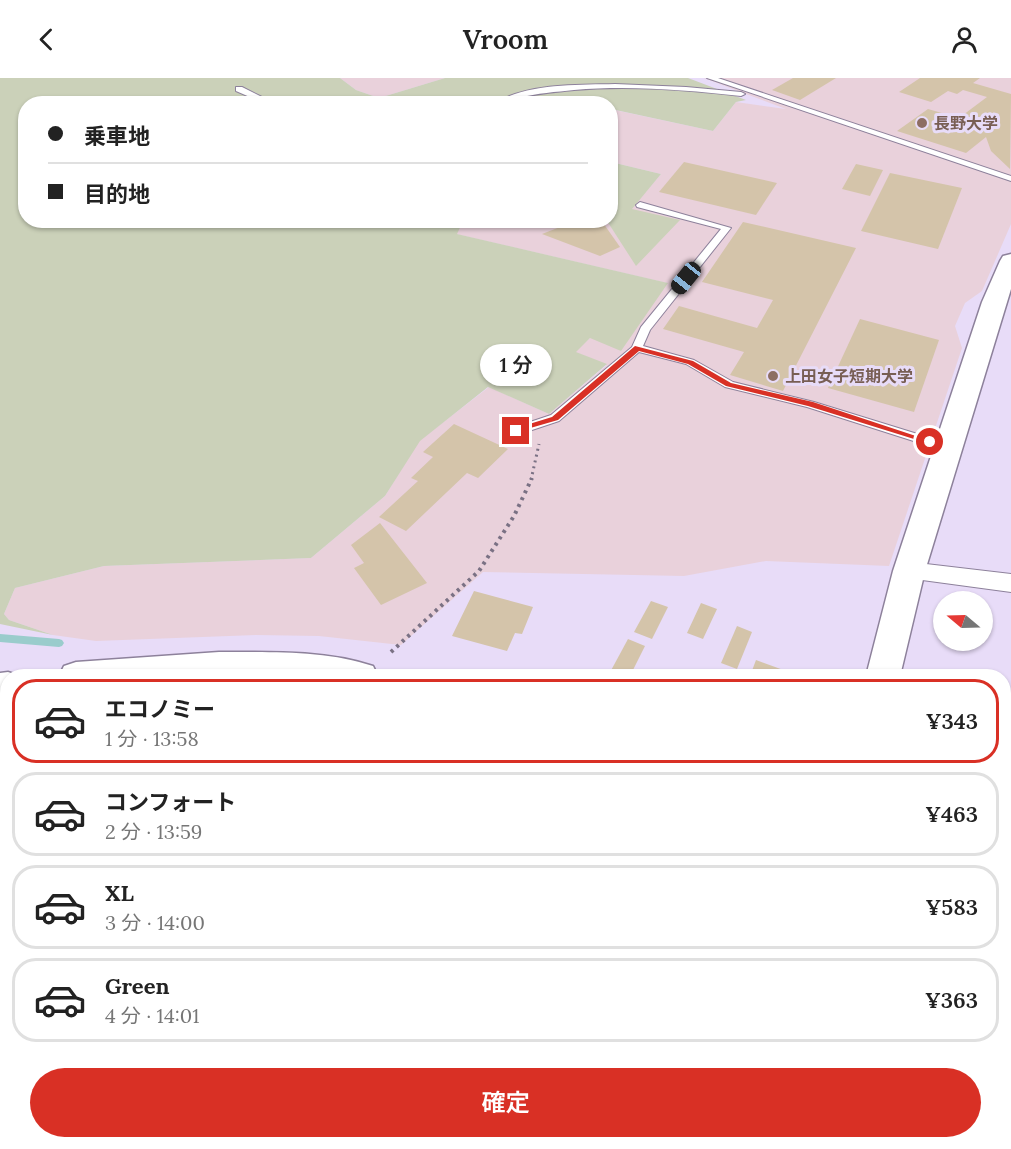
<!DOCTYPE html>
<html lang="ja">
<meta charset="utf-8">
<style>
:root{--surface:#fff;--page:#f6f6f6;--text:#222;--muted:#767676;--line:#e0e0e0;--accent:#d93025}
body{margin:0;font-family:Lora,"Noto Sans JP",serif;background:var(--page);color:var(--text);height:100vh;display:flex;flex-direction:column;font-size:22px;white-space:nowrap}
*{box-sizing:border-box;margin:0}
p{font-size:20px;color:var(--muted)}
.icon{flex:none;width:33px;height:33px;fill:none;stroke:currentColor;stroke-width:2;stroke-linecap:round;stroke-linejoin:round}
.map{position:relative;flex:1;overflow:hidden}
.details{position:absolute;left:0px;top:591px;width:1011px;height:480px;display:flex;flex-direction:column;background:var(--surface);border-radius:24px 24px 0 0;box-shadow:0 2px 4px #0004}
.details>*{flex:none}
.guide{position:absolute;left:18px;top:18px;width:600px;height:132px;border-radius:24px;box-shadow:0 2px 4px #0004;display:grid;align-content:center;height:132px;padding:0 30px;background:var(--surface)}
.needle{width:39px;rotate:289deg}
.tools{position:absolute;left:933px;top:513px;display:grid;gap:12px}
.tools a{display:grid;place-items:center;width:60px;height:60px;border-radius:50%;background:var(--surface);box-shadow:0 2px 4px #0004;font-size:30px}
.end{position:absolute;width:27px;height:27px;margin:-14px;border:8px solid #d93025;background:#fff;box-shadow:0 0 0 3px #fff}
.from{border-radius:50%}
.bubble{position:absolute;height:42px;border-radius:21px;background:var(--surface);box-shadow:0 2px 4px #0004;font-size:20px;font-weight:600;line-height:42px;text-align:center}
.car{position:absolute;width:18px;height:36px;margin:-18px -9px;border-radius:8px;box-shadow:0 0 4px 2px #0007;background:linear-gradient(#222 24%,#8ab4d8 0 40%,#222 0 76%,#8ab4d8 0 86%,#222 0)}
.guide b{display:flex;align-items:center;gap:21px;height:57px;font-size:22px}
.guide b+b{border-top:2px solid var(--line)}
.guide i{width:15px;height:15px;background:var(--text)}
ul{padding:10px 0 0;list-style:none}
li{display:flex;align-items:center;gap:18px;height:84px;margin:0 12px 9px;padding:0 18px;border:3px solid var(--line);border-radius:24px}
li div{flex:1}
li b{display:block;font-size:22px}
li em{font-style:normal;font-weight:600}
li.on{border-color:var(--accent)}
li>.icon{width:54px;height:54px;stroke-width:1.5}
.action{display:flex;gap:12px;margin-top:auto;padding:12px 30px}
.action a{flex:1;height:69px;border-radius:36px;background:var(--accent);color:#fff;font-size:24px;font-weight:600;line-height:69px;text-align:center}
header{display:flex;justify-content:space-between;align-items:center;height:78px;padding:0 30px;background:var(--surface);font-size:27px;font-weight:600}
.map>svg:first-child{display:block}
.education{fill:#e9d1db}
.green{fill:#cbd1b9}
.lines{fill:none;stroke-linecap:round;stroke-linejoin:round}
.stream{fill:#9acccc;fill-rule:evenodd}
.building{fill:#d4c4aa}
.lane-casing{stroke:#8d819b;stroke-width:2}
.street-casing{stroke:#8d819b;stroke-width:2}
.secondary-casing{stroke:#8d819b;stroke-width:3}
.primary-casing{stroke:#8d819b;stroke-width:3}
.path-far1{stroke:#7a7184;stroke-width:3;stroke-dasharray:2 4;stroke-linecap:butt}
.path{stroke:#7a7184;stroke-width:4;stroke-dasharray:3 4.5;stroke-linecap:butt}
.lane{fill:#fff;fill-rule:evenodd}
.street{fill:#fff;fill-rule:evenodd}
.secondary{fill:#fff;fill-rule:evenodd}
.primary{fill:#fff;fill-rule:evenodd}
.route{fill:#d93025}
.education-dot{fill:#8d6e63;stroke:#e8dcf8;stroke-width:2}
.labels{text-anchor:middle;stroke-width:6;stroke-linejoin:round;paint-order:stroke}
.far-education-label{font-size:16px;font-weight:bold;fill:#785e54;stroke:#e8dcf8;text-anchor:start}
</style>
<header><svg class="icon" aria-label="back" viewBox="0 0 24 24"><path d="M15 5l-7 7 7 7"/></svg>Vroom<svg class="icon" aria-label="person" viewBox="0 0 24 24"><circle cx="12" cy="8" r="4"/><path d="M4 21q1-7 8-7t8 7"/></svg></header>
<div class="map">
<svg width="1011" height="1071" viewBox="0 0 1011 1071">
<rect width="100%" height="100%" fill="#e8dcf8"/>
<!-- education -->
<g class="education">
<path d="M 340,0 L 445,0 L 379,20 L 356,12 Z"/>
<path d="M 704,0 L 1011,0 L 1011,146 L 982,213 L 965,225 L 955,248 L 962,270 L 889,488 L 766,483 L 684,498 L 483,494 L 401,567 L 319,558 L 256,557 L 96,563 L 53,557 L 9,542 L 4,536 L 15,510 L 104,488 L 311,480 L 385,418 L 419,363 L 489,309 L 549,336 L 607,287 L 575,274 L 590,260 L 667,205 L 456,156 L 463,143 L 607,143 L 637,187 L 631,131 L 661,96 L 611,84 L 610,31 L 713,53 L 736,24 L 786,31 Z"/>
</g>
<!-- green -->
<g class="green">
<path d="M 0,0 L 340,0 L 356,12 L 379,20 L 445,0 L 688,0 L 746,22 L 736,24 L 713,53 L 611,31 L 610,26 L 26,26 L 26,142 L 463,143 L 457,156 L 668,205 L 621,273 L 590,260 L 576,274 L 607,286 L 549,336 L 488,309 L 420,363 L 385,418 L 311,480 L 104,488 L 15,510 L 4,536 L 9,542 L 53,557 L 0,546 Z"/>
<path d="M 611,84 L 661,96 L 632,131 L 680,142 L 636,188 L 607,143 L 610,142 Z"/>
<path d="M 1004,1025 L 1011,1028 L 1011,1071 L 799,1071 L 801,1064 L 1004,1064 Z"/>
</g>
<g class="lines">
<!-- stream -->
<path class="stream" d="M 0,556 L 59,561 L 62,562 L 64,565 L 62,568 L 59,569 L 0,564 Z"/>
</g>
<!-- building -->
<g class="building">
<path d="M 793,0 L 836,0 L 800,22 L 772,12 Z"/>
<path d="M 920,0 L 980,0 L 973,5 L 1011,16 L 1010,91 L 991,73 L 986,59 L 966,75 L 897,53 L 928,31 L 959,40 L 987,19 L 963,12 L 957,16 L 948,13 L 931,24 L 899,14 Z"/>
<path d="M 684,84 L 777,105 L 756,137 L 659,114 Z"/>
<path d="M 856,86 L 883,92 L 870,118 L 842,111 Z"/>
<path d="M 890,95 L 962,110 L 938,171 L 861,153 Z"/>
<path d="M 487,142 L 512,142 L 512,143 L 496,149 Z"/>
<path d="M 578,142 L 601,142 L 620,169 L 600,178 L 542,156 Z"/>
<path d="M 743,144 L 856,170 L 783,313 L 730,297 L 744,274 L 663,251 L 679,228 L 757,250 L 773,222 L 702,204 Z"/>
<path d="M 860,241 L 939,262 L 914,334 L 828,310 Z"/>
<path d="M 454,346 L 508,371 L 478,400 L 467,395 L 406,453 L 379,439 L 418,403 L 411,400 L 433,379 L 423,374 Z"/>
<path d="M 380,445 L 427,505 L 381,527 L 354,490 L 364,485 L 351,467 Z"/>
<path d="M 474,513 L 533,529 L 522,556 L 515,555 L 507,573 L 452,558 Z"/>
<path d="M 651,523 L 668,529 L 652,561 L 634,554 Z"/>
<path d="M 701,525 L 717,531 L 703,561 L 687,555 Z"/>
<path d="M 737,548 L 752,554 L 737,591 L 721,585 Z"/>
<path d="M 628,561 L 645,568 L 630,598 L 608,598 Z"/>
<path d="M 756,582 L 800,598 L 750,598 Z"/>
<path d="M 125,1064 L 194,1064 L 192,1071 L 123,1071 Z"/>
</g>
<g class="lines">
<!-- lane casing -->
<g class="lane-casing">
<g id="lane">
<path d="M 707,0 L 718,0 L 1011,98 L 1011,103 Z"/>
<path d="M 615,6 L 686,9 L 741,14 L 745,16 L 741,18 C 686,12 629,7 574,12 C 556,14 537,15 519,20 C 510,22 503,26 493,26 C 527,5 576,7 615,6 Z"/>
<path d="M 236,9 L 242,9 L 276,26 L 266,26 L 236,13 Z"/>
<path d="M 640,124 L 731,150 L 650,252 L 643,268 L 694,282 L 733,304 L 814,324 L 953,367 L 955,370 L 953,373 L 945,373 L 807,329 L 725,309 L 686,286 L 639,274 L 559,343 L 520,356 L 512,356 L 512,350 L 551,337 L 632,269 L 641,249 L 721,151 L 637,129 L 636,127 Z"/>
</g>
</g>
<!-- street casing -->
<g class="street-casing">
<g id="street">
<path d="M 909,484 L 1011,496 L 1011,514 L 900,499 L 897,493 L 900,487 Z"/>
<path d="M 8,624 L 8,652 L 0,655 L 0,627 Z"/>
<rect x="1004" y="685" width="7" height="26"/>
<path d="M 267,1064 L 305,1064 L 303,1071 L 265,1071 Z"/>
</g>
</g>
<!-- secondary casing -->
<g class="secondary-casing">
<g id="secondary">
<path d="M 1011,176 L 1011,211 L 925,493 L 900,598 L 866,598 L 893,493 L 982,224 L 1000,183 L 1003,178 Z"/>
<path d="M 733,1064 L 781,1064 L 778,1071 L 730,1071 Z"/>
</g>
</g>
<!-- primary casing -->
<g class="primary-casing">
<g id="primary">
<path d="M 219,574 C 269,574 326,572 373,588 L 378,598 L 59,598 L 64,588 L 76,584 Z"/>
<path d="M 8,594 L 20,598 L 8,598 L 8,624 L 0,625 L 0,595 Z"/>
<path d="M 1004,811 L 1011,813 L 1011,855 L 1004,852 Z"/>
</g>
</g>
<!-- path-far1 -->
<path class="path-far1" d="M 531,402 L 539,366"/>
<!-- path -->
<path class="path" d="M 391,574 L 479,493 L 514,438 L 532,400"/>
<!-- lane -->
<use href="#lane" class="lane"/>
<!-- street -->
<use href="#street" class="street"/>
<!-- secondary -->
<use href="#secondary" class="secondary"/>
<!-- primary -->
<use href="#primary" class="primary"/>
</g>
<!-- route -->
<path class="route" d="M 635,268 L 693,283 L 731,305 L 813,324 L 934,364 L 930,366 L 808,328 L 726,308 L 688,286 L 639,273 L 558,342 L 513,355 L 513,351 L 552,339 Z"/>
<!-- markers -->
<g class="education-dot">
<circle cx="922" cy="45" r="6"/>
<circle cx="773" cy="298" r="6"/>
</g>
<g class="labels">
<!-- far-education labels -->
<g class="far-education-label">
<text x="934" y="51">長野大学</text>
<text x="785" y="304">上田女子短期大学</text>
</g>
</g>
</svg>
<div class="tools">
<a><svg class="needle" viewBox="-14 -14 28 28"><path d="M0-13l5 13h-10z" fill="#e53935"/><path d="M0 13l5-13h-10z" fill="#767676"/></svg></a>
</div>
<i class="end from" style="left:930px;top:364px"></i>
<i class="end" style="left:516px;top:353px"></i>
<div class="bubble" style="left:480px;top:266px;width:72px">1 分</div>
<i class="car" style="left:686px;top:200px;rotate:219deg"></i>
<div class="guide">
<b><i class="from"></i>乗車地</b>
<b><i></i>目的地</b>
</div>
<section class="details">
<ul>
<li class="on"><svg class="icon" aria-label="car" viewBox="0 0 24 24"><path d="M5 17H2v-5l4-1 3-4h7l3 4 3 1v5h-3M9 17h6M6 11h13"/><circle cx="7" cy="17" r="2"/><circle cx="17" cy="17" r="2"/></svg><div><b>エコノミー</b><p>1 分 · 13:58</p></div><em>¥343</em></li>
<li><svg class="icon" aria-label="car" viewBox="0 0 24 24"><path d="M5 17H2v-5l4-1 3-4h7l3 4 3 1v5h-3M9 17h6M6 11h13"/><circle cx="7" cy="17" r="2"/><circle cx="17" cy="17" r="2"/></svg><div><b>コンフォート</b><p>2 分 · 13:59</p></div><em>¥463</em></li>
<li><svg class="icon" aria-label="car" viewBox="0 0 24 24"><path d="M5 17H2v-5l4-1 3-4h7l3 4 3 1v5h-3M9 17h6M6 11h13"/><circle cx="7" cy="17" r="2"/><circle cx="17" cy="17" r="2"/></svg><div><b>XL</b><p>3 分 · 14:00</p></div><em>¥583</em></li>
<li><svg class="icon" aria-label="car" viewBox="0 0 24 24"><path d="M5 17H2v-5l4-1 3-4h7l3 4 3 1v5h-3M9 17h6M6 11h13"/><circle cx="7" cy="17" r="2"/><circle cx="17" cy="17" r="2"/></svg><div><b>Green</b><p>4 分 · 14:01</p></div><em>¥363</em></li>
</ul>
<div class="action"><a>確定</a></div>
</section>
</div>
